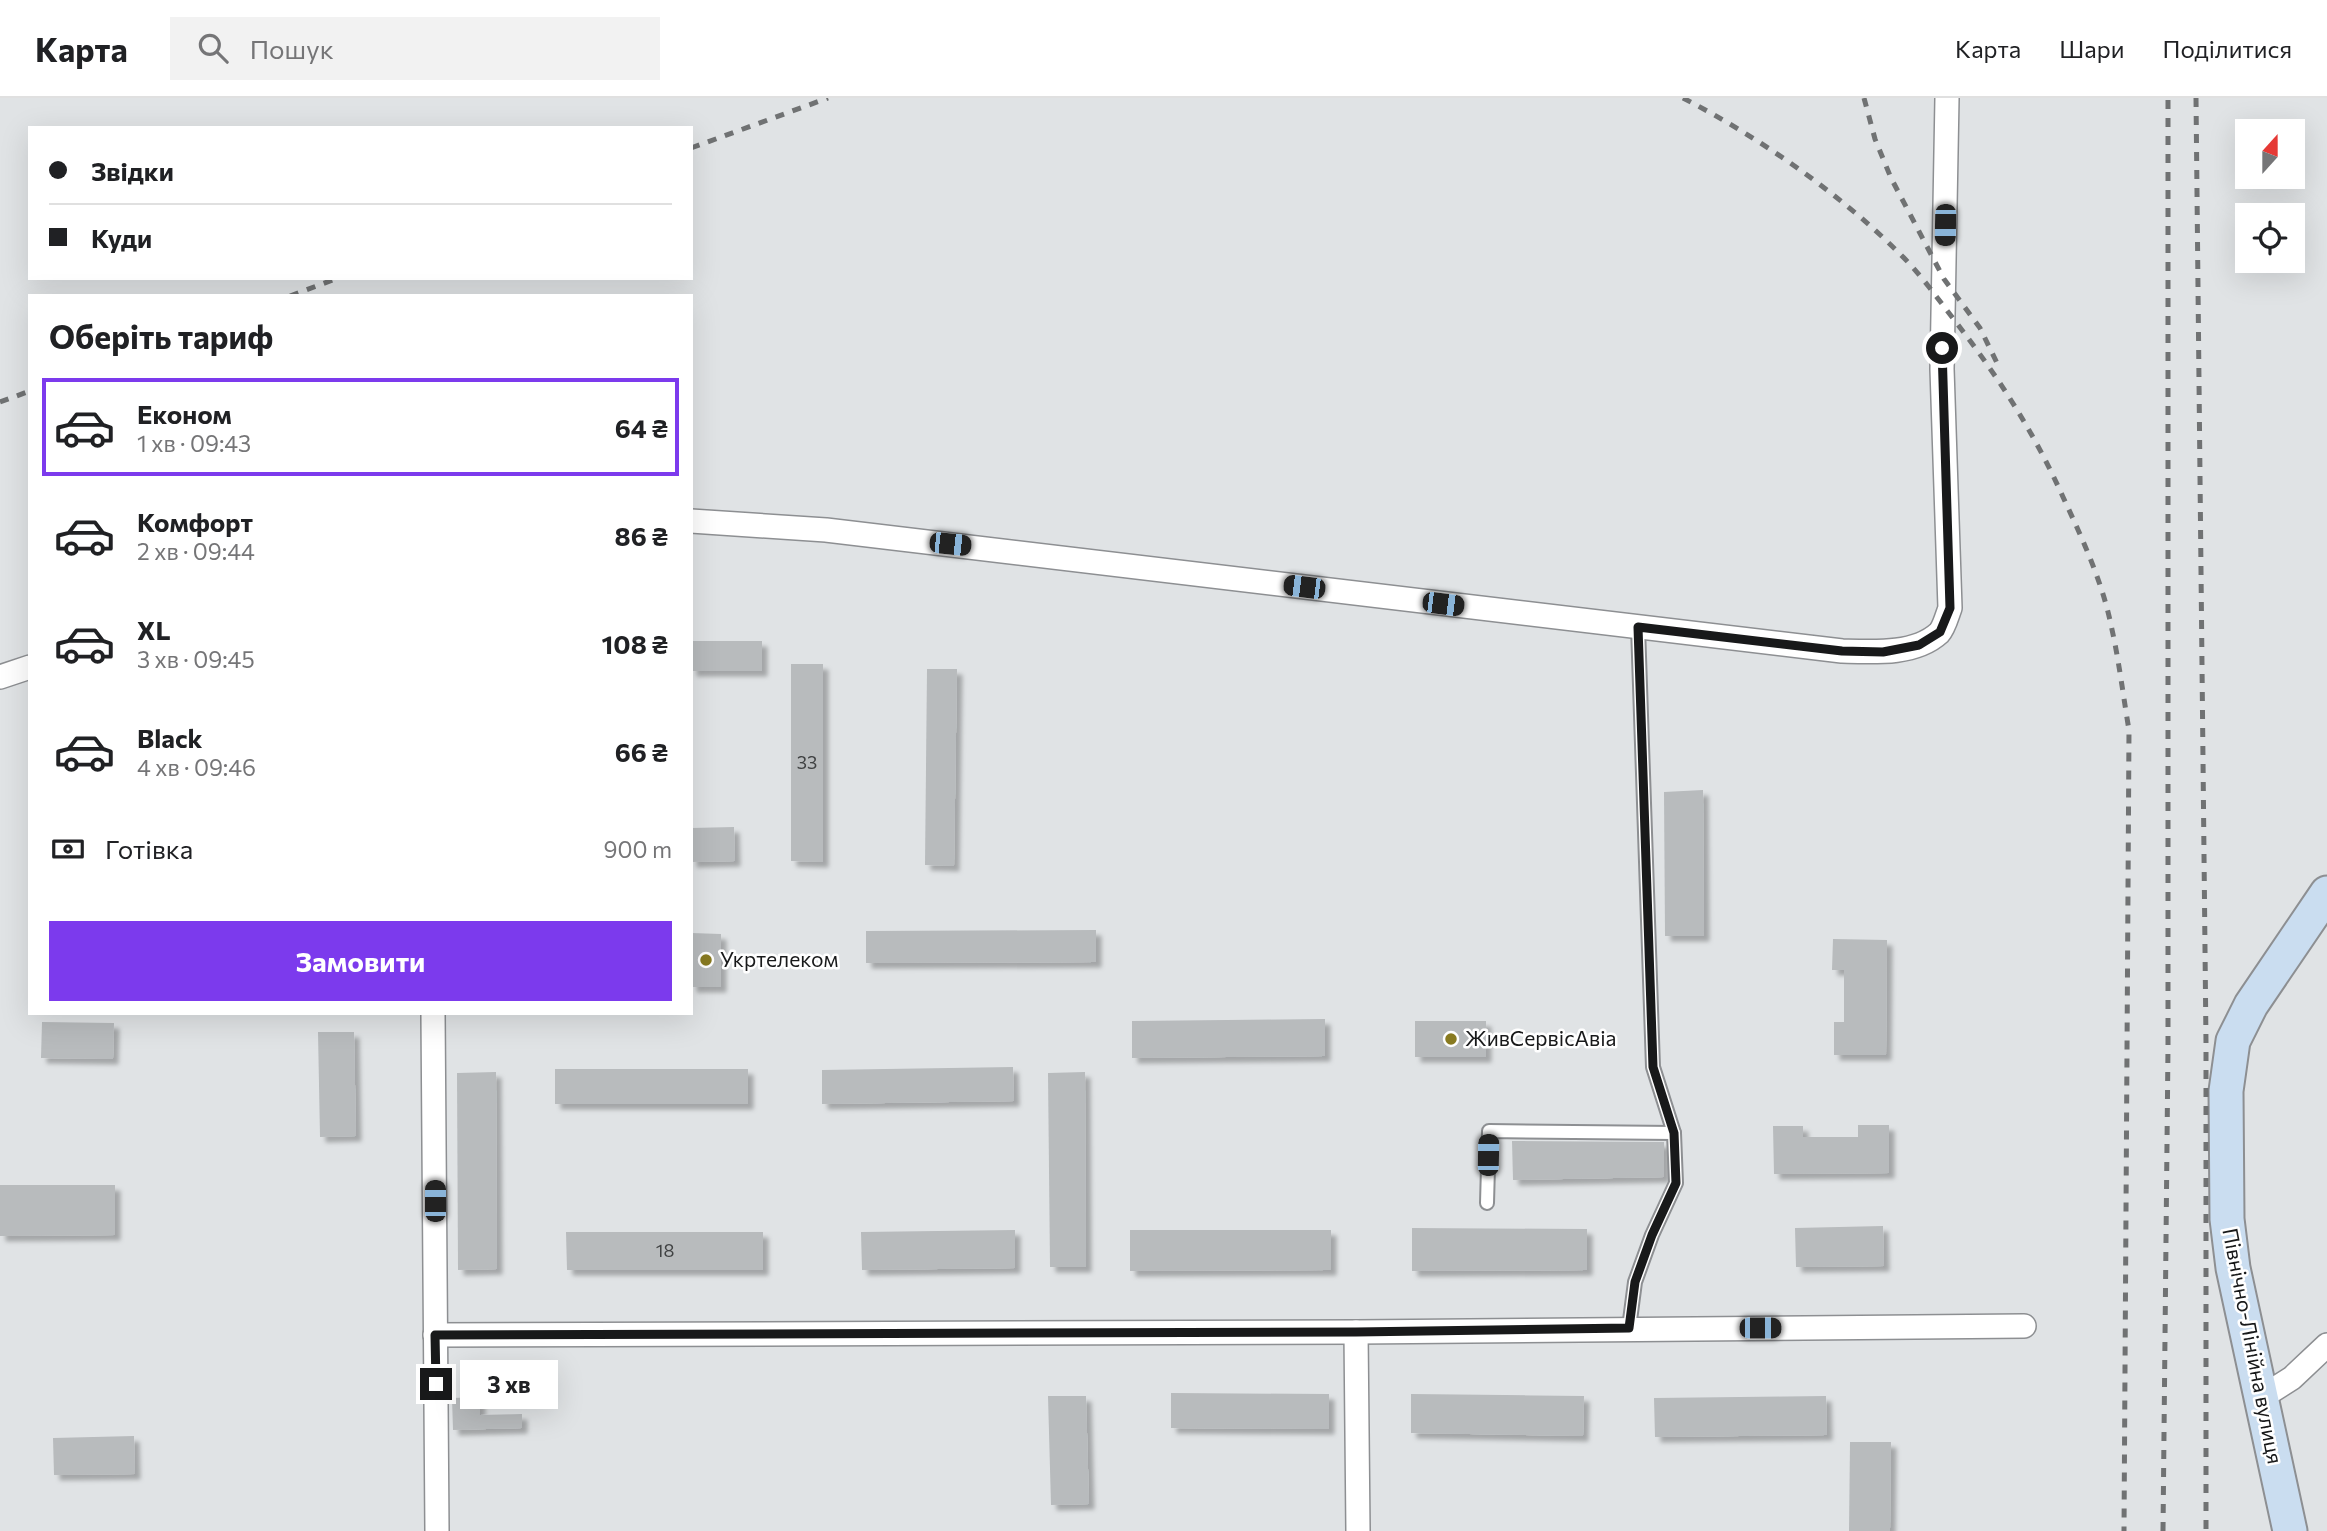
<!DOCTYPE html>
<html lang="uk">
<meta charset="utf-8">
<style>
:root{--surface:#fff;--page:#f2f2f2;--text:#202124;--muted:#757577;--line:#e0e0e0;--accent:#7c3aed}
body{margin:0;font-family:Commissioner,sans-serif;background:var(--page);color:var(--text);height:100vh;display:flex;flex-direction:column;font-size:26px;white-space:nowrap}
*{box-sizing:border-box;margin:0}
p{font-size:23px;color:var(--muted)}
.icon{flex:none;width:38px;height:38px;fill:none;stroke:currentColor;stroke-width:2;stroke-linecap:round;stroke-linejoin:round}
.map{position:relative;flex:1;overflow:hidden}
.sheet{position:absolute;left:28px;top:196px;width:665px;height:721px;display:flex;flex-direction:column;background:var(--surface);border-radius:0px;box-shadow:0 7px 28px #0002}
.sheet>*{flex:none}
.top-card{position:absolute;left:28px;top:28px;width:665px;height:154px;border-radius:0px;box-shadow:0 7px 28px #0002;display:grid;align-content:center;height:154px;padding:0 21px;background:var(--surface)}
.needle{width:46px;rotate:21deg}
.fabs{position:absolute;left:2235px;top:21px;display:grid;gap:14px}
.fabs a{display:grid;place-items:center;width:70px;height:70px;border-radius:0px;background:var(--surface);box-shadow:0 7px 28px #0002;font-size:35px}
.end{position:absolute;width:32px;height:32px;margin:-16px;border:9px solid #18191a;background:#fff;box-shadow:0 0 0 4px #fff}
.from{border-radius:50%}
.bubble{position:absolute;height:49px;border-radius:0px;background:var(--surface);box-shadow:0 7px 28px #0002;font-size:23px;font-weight:700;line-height:49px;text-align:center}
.car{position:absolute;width:21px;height:42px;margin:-21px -10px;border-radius:9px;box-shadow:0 0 5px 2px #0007;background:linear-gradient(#222 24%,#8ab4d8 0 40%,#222 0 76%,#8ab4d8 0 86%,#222 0)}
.top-card b{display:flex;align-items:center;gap:24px;height:66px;font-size:26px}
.top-card b+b{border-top:2px solid var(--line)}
.top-card i{width:18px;height:18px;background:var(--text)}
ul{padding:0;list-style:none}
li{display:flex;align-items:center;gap:21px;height:98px;margin:0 14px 10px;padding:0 7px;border:4px solid transparent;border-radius:0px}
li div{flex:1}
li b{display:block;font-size:26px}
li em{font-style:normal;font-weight:700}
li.on{border-color:var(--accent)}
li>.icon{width:63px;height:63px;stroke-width:1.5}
h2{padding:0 21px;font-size:32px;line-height:84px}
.pay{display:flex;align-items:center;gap:18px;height:77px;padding:0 21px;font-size:26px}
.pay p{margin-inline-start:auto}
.button{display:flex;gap:14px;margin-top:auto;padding:14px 21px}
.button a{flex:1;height:80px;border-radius:0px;background:var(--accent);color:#fff;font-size:28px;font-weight:700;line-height:80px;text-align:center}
header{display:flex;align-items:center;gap:42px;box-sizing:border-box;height:98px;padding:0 35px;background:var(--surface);border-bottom:2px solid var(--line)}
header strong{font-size:33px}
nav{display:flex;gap:38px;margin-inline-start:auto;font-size:24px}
.search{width:490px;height:63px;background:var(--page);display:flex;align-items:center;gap:18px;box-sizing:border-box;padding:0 24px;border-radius:0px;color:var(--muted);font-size:26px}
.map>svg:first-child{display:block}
.building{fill:#b8bbbd;filter:url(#shadow)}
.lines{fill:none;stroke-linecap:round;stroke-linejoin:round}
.lane-casing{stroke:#8d8f92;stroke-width:16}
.street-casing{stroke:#8d8f92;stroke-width:26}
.secondary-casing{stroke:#8d8f92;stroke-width:37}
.lane{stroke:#fff;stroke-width:12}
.street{stroke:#fff;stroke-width:23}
.secondary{stroke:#caddf0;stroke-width:33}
.rail{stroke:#707273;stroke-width:5;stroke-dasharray:9 9;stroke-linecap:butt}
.route{stroke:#18191a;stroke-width:9}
.poi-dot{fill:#887a20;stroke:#fff;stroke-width:2.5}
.labels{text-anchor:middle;stroke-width:5;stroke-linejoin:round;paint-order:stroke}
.number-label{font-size:18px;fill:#404243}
.poi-label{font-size:21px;fill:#18191a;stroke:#fff;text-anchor:start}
.street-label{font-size:21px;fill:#18191a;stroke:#fff}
</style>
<header>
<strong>Карта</strong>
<div class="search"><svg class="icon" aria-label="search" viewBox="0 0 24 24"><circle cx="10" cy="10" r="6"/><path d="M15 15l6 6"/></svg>Пошук</div>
<nav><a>Карта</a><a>Шари</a><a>Поділитися</a></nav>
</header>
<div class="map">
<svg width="2327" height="1433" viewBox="0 0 2327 1433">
<defs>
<filter id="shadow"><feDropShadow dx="5.5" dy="5.5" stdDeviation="2" flood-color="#0004"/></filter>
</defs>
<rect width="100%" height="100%" fill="#e0e3e5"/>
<!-- building -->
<g class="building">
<rect x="691" y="543" width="71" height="30"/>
<path d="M 791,566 L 823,566 L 823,764 L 791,763 Z"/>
<path d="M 927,571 L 957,571 L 954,768 L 925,767 Z"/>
<path d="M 1703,692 L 1704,838 L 1665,838 L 1664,694 Z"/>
<path d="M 734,729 L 735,763 L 691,764 L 691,730 Z"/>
<path d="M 1096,832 L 1096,864 L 866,865 L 866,833 Z"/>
<path d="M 691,835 L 721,836 L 721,889 L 691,889 Z"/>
<path d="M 1833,841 L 1887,842 L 1886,957 L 1834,957 L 1834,924 L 1844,924 L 1844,872 L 1832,872 Z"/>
<path d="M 1325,921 L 1325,958 L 1132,960 L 1132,923 Z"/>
<rect x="1415" y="923" width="71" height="36"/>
<path d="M 42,924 L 114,925 L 113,961 L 41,960 Z"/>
<path d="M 318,934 L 354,934 L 356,1038 L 320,1039 Z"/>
<path d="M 1013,969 L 1014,1003 L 822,1006 L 822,972 Z"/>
<rect x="555" y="971" width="193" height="35"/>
<path d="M 496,974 L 497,1171 L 458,1172 L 457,975 Z"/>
<path d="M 1085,974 L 1086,1169 L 1050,1169 L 1048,975 Z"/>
<path d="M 1858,1027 L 1889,1027 L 1889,1075 L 1774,1076 L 1773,1028 L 1803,1028 L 1803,1039 L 1858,1039 Z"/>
<path d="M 1512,1043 L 1664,1044 L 1664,1079 L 1513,1082 Z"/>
<path d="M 0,1087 L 115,1087 L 115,1137 L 0,1138 Z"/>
<path d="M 1883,1128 L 1884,1168 L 1796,1169 L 1795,1130 Z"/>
<path d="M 1412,1130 L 1587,1131 L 1587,1172 L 1412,1173 Z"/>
<path d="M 1015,1132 L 1015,1170 L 862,1172 L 861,1134 Z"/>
<path d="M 1130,1132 L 1331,1132 L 1331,1172 L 1130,1173 Z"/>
<path d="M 566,1134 L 763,1134 L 763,1172 L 567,1172 Z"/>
<path d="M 1171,1295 L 1329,1296 L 1329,1331 L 1171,1330 Z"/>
<path d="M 1411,1296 L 1584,1298 L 1583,1338 L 1411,1335 Z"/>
<path d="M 1048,1298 L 1086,1298 L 1089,1406 L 1051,1407 Z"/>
<path d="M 1826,1298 L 1827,1337 L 1655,1339 L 1654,1300 Z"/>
<path d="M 480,1299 L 480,1317 L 522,1316 L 522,1330 L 453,1332 L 452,1300 Z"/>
<path d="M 134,1338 L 135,1376 L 54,1377 L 53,1340 Z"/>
<path d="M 1850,1344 L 1891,1344 L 1890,1433 L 1849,1433 Z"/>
</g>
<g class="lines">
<!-- lane casing -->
<g class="lane-casing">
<g id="lane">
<path d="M 1487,1105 L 1489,1033 L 1674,1035"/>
<path d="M 1629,1230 L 1635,1184 L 1652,1137 L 1676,1085 L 1674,1035 L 1653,969 L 1638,529"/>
</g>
</g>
<!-- street casing -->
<g class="street-casing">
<g id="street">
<path d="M 691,423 L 826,432 L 1842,553 C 1873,554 1915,557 1939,535 C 1944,530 1947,518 1950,510 L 1942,271 L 1947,0"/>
<path d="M 0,579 L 30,569"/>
<path d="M 433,915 L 437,1433"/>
<path d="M 1356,1234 L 1358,1433"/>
<path d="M 435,1237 L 1356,1234 L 2024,1228"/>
<path d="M 2262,1299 L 2292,1280 L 2327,1247"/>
</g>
</g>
<!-- secondary casing -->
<g class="secondary-casing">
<path id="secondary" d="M 2290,1433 L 2233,1170 L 2227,1121 L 2226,993 L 2233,943 L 2251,907 L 2327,795"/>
</g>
<!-- lane -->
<use href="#lane" class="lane"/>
<!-- street -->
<use href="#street" class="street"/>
<!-- secondary -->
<use href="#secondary" class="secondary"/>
<!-- rail -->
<g class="rail">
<path d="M 1683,0 C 1757,38 1839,95 1898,154 C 1918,173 1935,197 1952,219 C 1997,277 2033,332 2063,399 C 2082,440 2102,483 2111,527 C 2119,562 2123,597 2129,632 L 2124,1433"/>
<path d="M 1864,0 L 1875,41 L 1891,80 L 1944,181 L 1980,230 L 1998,267"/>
<path d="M 2196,0 L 2206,945 L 2206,1433"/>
<path d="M 691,50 L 828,0"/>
<path d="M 290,198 L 338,180"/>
<path d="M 0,304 L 30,293"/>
<path d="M 2163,1433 L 2168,949 L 2168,0"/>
</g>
</g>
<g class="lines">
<!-- route -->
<path class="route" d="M 436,1286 L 435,1237 L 1356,1234 L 1629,1230 L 1635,1184 L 1652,1137 L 1676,1085 L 1674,1035 L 1653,969 L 1638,529 L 1842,553 L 1883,554 L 1919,547 L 1940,534 L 1950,510 L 1942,250"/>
</g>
<!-- markers -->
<g class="poi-dot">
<circle cx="706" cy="862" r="7"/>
<circle cx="1451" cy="941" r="7"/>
</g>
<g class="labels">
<!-- number labels -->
<g class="number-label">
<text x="807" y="671">33</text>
<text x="665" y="1159">18</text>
</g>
<!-- poi labels -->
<g class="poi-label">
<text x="720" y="869">Укртелеком</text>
<text x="1465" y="948">ЖивСервісАвіа</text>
</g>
<!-- street labels -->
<g class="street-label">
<text transform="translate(2252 1248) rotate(79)" y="7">Північно-Лінійна вулиця</text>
</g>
</g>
</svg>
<div class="fabs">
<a><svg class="needle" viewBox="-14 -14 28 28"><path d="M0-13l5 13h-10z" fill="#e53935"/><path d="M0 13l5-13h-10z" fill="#757577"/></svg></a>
<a><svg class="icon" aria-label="locate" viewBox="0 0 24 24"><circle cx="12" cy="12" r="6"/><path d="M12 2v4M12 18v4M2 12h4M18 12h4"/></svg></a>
</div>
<i class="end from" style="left:1942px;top:250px"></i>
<i class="end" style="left:436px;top:1286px"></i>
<div class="bubble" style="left:460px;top:1262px;width:98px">3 хв</div>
<i class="car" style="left:1945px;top:127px;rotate:181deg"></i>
<i class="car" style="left:950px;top:446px;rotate:96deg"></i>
<i class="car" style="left:1304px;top:489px;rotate:277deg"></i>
<i class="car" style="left:1443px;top:506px;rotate:97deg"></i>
<i class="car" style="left:1488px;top:1057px;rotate:1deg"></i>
<i class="car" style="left:435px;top:1103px;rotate:0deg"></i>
<i class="car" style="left:1760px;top:1230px;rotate:90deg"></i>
<div class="top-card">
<b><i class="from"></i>Звідки</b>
<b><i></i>Куди</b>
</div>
<section class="sheet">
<h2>Оберіть тариф</h2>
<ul>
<li class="on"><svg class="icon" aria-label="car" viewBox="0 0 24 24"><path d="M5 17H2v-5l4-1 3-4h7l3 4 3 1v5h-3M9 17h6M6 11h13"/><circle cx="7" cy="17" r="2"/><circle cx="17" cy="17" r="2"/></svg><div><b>Економ</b><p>1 хв · 09:43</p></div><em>64 ₴</em></li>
<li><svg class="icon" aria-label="car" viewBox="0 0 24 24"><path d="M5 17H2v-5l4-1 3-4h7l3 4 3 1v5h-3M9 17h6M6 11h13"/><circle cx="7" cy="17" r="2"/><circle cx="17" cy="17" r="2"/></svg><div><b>Комфорт</b><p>2 хв · 09:44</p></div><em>86 ₴</em></li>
<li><svg class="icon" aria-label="car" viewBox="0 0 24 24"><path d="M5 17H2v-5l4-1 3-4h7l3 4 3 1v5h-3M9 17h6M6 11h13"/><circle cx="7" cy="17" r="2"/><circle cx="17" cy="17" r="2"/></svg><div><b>XL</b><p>3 хв · 09:45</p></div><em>108 ₴</em></li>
<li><svg class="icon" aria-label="car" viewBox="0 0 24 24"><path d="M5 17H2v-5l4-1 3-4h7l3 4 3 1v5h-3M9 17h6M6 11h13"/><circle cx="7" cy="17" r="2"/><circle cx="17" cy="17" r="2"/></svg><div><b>Black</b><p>4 хв · 09:46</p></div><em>66 ₴</em></li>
</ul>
<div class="pay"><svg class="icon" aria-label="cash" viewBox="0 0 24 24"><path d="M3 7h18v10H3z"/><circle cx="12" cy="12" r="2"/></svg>Готівка<p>900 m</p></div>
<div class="button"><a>Замовити</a></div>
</section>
</div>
